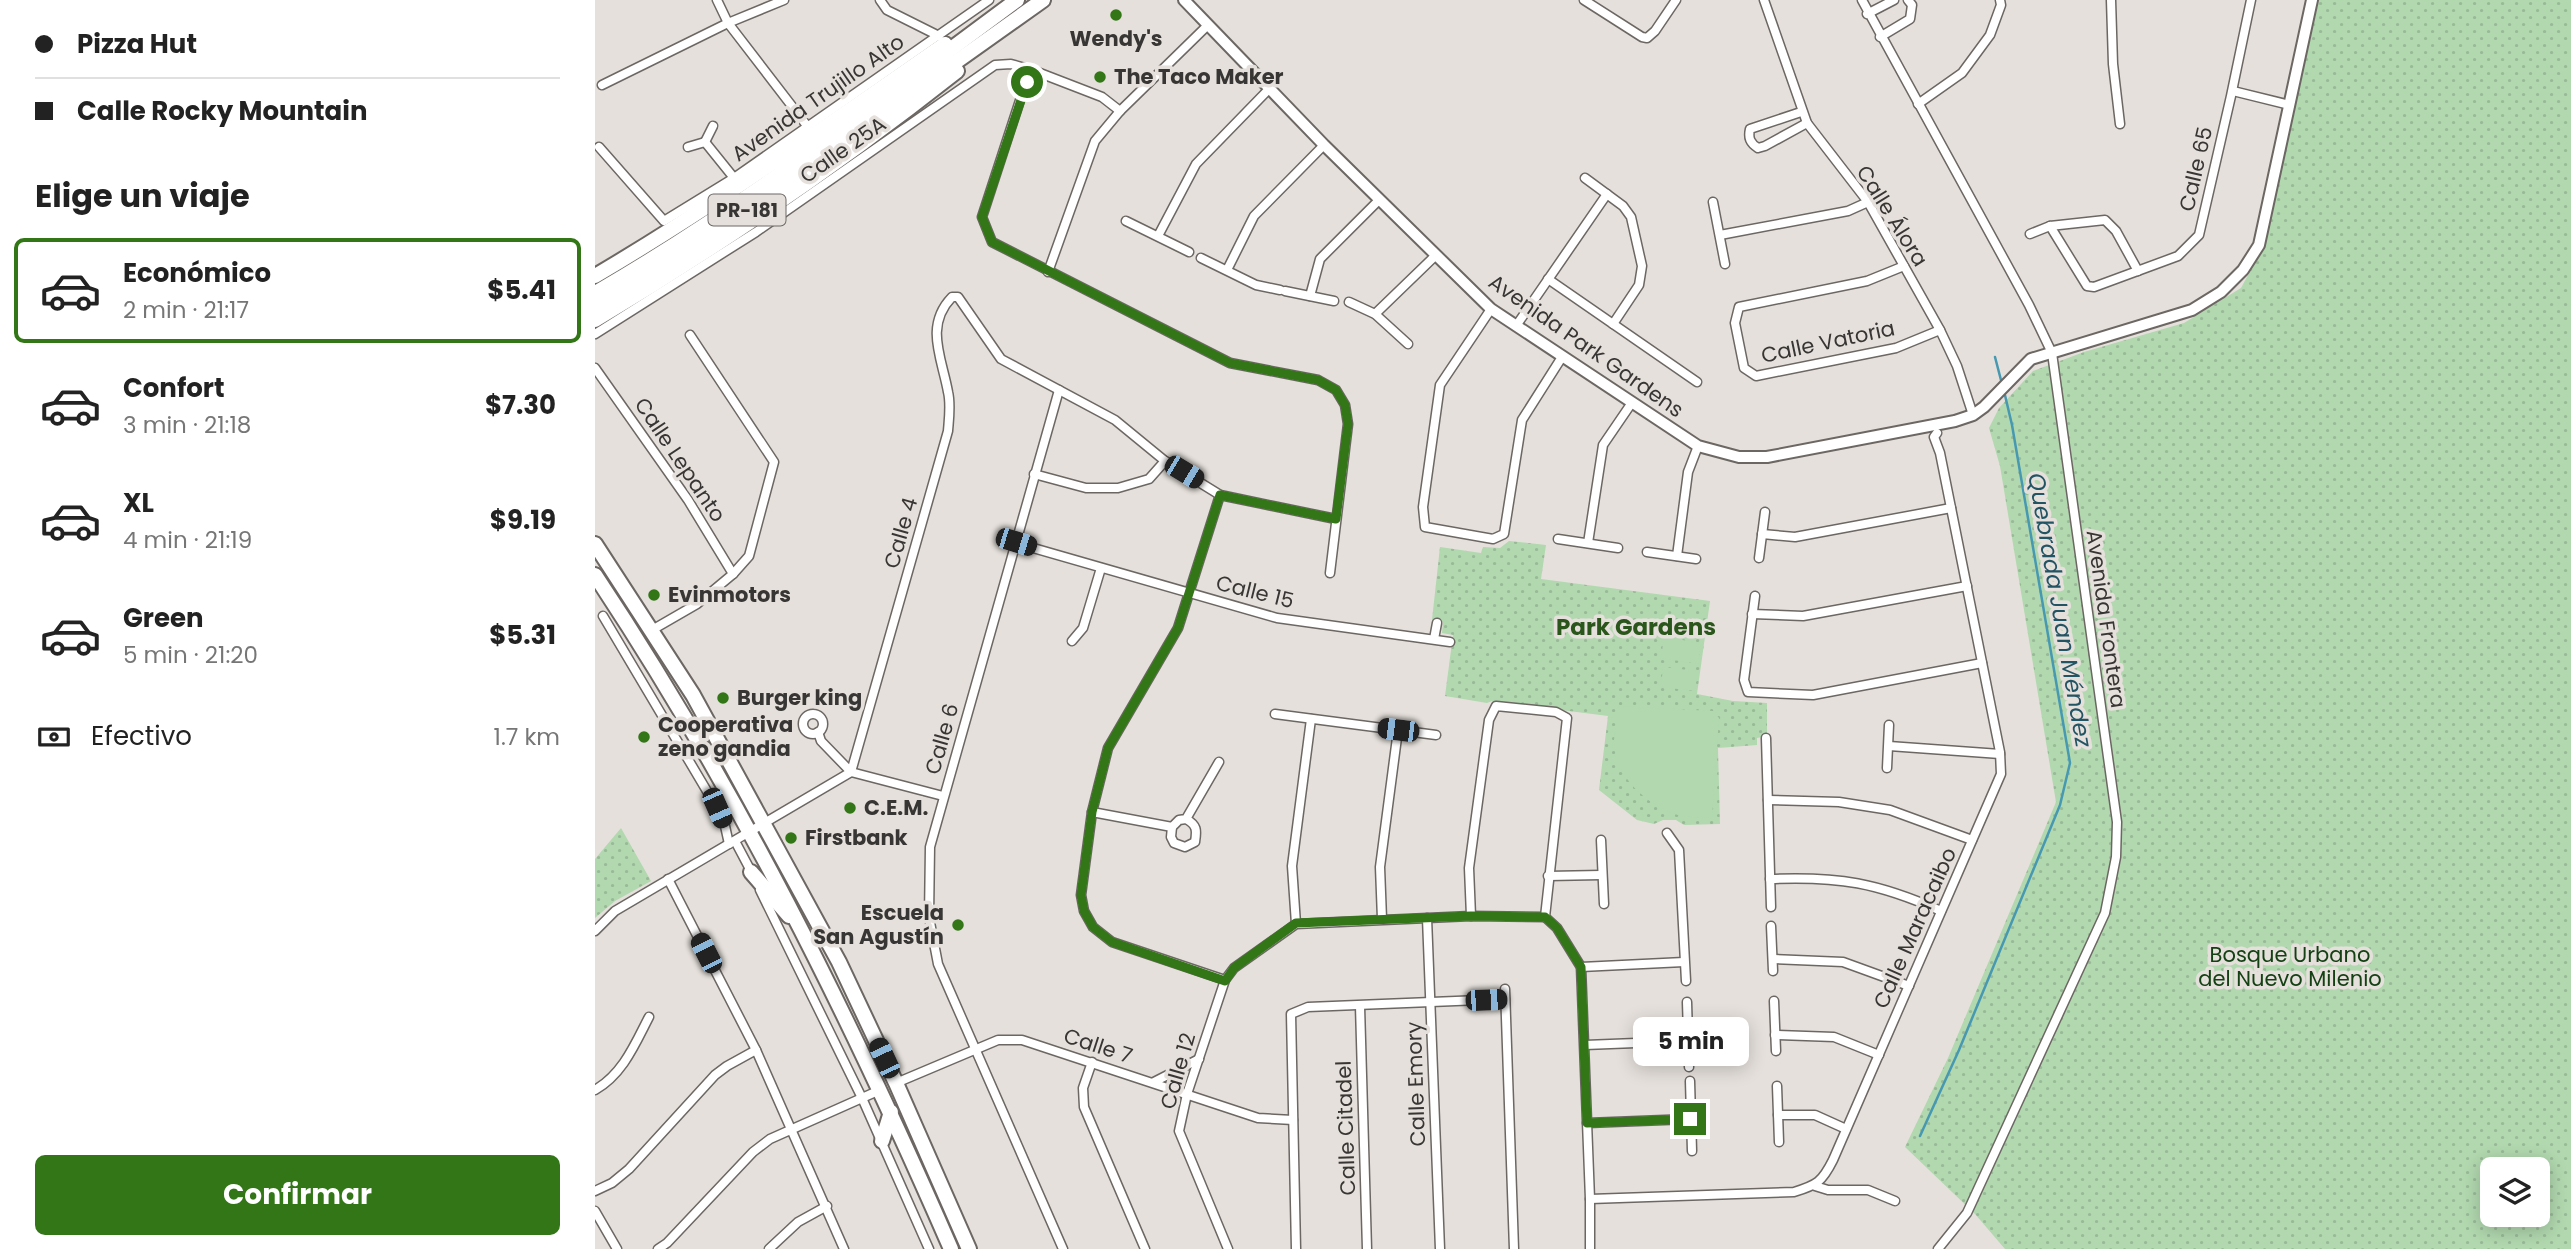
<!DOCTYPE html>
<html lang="es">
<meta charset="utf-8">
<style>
:root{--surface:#fff;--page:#f6f6f6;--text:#222;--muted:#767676;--line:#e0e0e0;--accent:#327617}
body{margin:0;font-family:Poppins,sans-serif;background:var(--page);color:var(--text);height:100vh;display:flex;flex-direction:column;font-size:26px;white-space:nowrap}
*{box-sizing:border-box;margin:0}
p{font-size:23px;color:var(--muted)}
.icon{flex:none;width:38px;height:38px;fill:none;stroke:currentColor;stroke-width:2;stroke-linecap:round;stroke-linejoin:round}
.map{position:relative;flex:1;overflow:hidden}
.panel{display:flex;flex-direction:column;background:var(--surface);width:595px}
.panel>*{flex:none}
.top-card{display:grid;align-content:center;height:154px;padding:0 35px;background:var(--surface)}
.tools{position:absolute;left:1885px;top:1157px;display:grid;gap:14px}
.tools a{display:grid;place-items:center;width:70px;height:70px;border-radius:10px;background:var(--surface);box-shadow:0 4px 18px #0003;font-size:35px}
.end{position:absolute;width:32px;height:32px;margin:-16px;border:9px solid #327617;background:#fff;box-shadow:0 0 0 4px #fff}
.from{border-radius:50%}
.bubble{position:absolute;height:49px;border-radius:10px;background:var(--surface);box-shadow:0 4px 18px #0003;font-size:23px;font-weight:700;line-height:49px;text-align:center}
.car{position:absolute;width:21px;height:42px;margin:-21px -10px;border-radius:9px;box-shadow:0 0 5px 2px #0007;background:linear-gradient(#222 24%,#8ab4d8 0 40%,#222 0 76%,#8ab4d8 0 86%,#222 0)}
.top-card b{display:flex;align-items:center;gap:24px;height:66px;font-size:26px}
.top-card b+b{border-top:2px solid var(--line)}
.top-card i{width:18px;height:18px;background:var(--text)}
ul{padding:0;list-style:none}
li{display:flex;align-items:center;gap:21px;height:105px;margin:0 14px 10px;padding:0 21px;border:4px solid transparent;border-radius:10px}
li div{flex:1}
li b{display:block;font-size:26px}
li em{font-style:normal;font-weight:700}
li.active{border-color:var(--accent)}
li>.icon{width:63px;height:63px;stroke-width:1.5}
h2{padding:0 35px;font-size:32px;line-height:84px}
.pay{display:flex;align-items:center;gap:18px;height:77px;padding:0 35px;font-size:26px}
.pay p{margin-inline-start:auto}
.action{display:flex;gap:14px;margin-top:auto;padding:14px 35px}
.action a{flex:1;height:80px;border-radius:10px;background:var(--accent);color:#fff;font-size:28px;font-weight:700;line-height:80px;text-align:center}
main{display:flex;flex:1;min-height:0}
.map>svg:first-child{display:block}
.green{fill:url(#green-dots);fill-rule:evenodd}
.pitch{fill:#b1d8af}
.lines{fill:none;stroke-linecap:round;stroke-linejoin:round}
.stream{stroke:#4798b1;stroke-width:2.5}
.minor-casing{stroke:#6c6763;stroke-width:11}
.tertiary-casing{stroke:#6c6763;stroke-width:14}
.trunk-casing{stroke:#6c6763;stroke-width:18}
.minor{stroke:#fff;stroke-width:8}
.tertiary{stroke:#fff;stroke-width:10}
.trunk{stroke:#fff;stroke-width:14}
.route{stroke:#327617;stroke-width:9}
.poi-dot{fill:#327617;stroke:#e5e0db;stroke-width:2.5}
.labels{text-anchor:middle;stroke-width:7;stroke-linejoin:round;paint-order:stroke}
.shield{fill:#e5e0db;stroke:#6c6966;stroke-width:2}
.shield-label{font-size:19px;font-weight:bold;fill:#383634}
.poi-label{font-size:21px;font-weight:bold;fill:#383634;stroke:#e5e0db;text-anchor:start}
.street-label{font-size:21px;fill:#383634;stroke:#e5e0db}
.park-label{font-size:21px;fill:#144114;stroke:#e5e0db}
.water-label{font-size:23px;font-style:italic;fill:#235464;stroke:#e5e0db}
.neighbourhood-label{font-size:23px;font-weight:bold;fill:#2a561c;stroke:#e5e0db}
</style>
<main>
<section class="panel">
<div class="top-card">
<b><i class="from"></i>Pizza Hut</b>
<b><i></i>Calle Rocky Mountain</b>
</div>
<h2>Elige un viaje</h2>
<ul>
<li class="active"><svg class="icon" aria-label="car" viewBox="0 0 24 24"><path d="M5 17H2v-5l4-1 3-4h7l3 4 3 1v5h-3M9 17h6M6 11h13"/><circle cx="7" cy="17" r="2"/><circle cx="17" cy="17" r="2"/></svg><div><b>Económico</b><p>2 min · 21:17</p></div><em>$5.41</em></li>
<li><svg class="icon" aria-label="car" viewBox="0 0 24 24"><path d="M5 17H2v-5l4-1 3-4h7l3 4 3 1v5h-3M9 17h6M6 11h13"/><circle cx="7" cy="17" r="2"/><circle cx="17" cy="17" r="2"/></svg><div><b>Confort</b><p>3 min · 21:18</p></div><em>$7.30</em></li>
<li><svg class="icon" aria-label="car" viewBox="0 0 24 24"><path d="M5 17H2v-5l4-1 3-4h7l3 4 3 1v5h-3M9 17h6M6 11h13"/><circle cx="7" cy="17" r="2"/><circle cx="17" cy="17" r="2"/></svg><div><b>XL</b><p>4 min · 21:19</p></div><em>$9.19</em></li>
<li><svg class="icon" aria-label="car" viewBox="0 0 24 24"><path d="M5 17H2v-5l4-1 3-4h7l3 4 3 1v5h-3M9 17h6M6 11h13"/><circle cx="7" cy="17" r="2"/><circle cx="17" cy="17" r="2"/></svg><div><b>Green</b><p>5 min · 21:20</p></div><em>$5.31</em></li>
</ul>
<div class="pay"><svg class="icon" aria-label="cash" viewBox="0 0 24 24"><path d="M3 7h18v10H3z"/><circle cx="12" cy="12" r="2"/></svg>Efectivo<p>1.7 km</p></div>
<div class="action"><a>Confirmar</a></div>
</section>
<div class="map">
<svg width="1976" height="1249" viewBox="0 0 1976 1249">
<defs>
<pattern id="green-dots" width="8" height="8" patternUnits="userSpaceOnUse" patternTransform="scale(1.75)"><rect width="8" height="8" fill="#b1d8af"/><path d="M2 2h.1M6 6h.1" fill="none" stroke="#99ba97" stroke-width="1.8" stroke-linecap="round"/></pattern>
</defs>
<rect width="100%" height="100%" fill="#e5e0db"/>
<!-- green -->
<g class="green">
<path d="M 1724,0 L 1976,0 L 1976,1249 L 1410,1249 L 1380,1214 L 1310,1147 L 1353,1058 L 1461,802 L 1405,466 L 1394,428 L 1404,408 L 1438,371 L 1489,352 L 1589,323 L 1646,288 L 1669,246 ZM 1897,1169 L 1942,1169 L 1942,1214 L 1897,1214 Z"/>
<path d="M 914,541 L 951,545 L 946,579 L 1115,601 L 1102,694 L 1138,701 L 1172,703 L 1172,736 L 1162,738 L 1162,745 L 1123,748 L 1125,824 L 1089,825 L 1081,820 L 1068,820 L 1059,824 L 1042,820 L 1004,790 L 1013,716 L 897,701 L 892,703 L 850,696 L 858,635 L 847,633 L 848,622 L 837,620 L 845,547 L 886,553 L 888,547 L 905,548 Z"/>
<path d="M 26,828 L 56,881 L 20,901 L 0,918 L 0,859 Z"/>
</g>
<!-- pitch -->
<g class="pitch">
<path d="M 1069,637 L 1106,643 L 1103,664 L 1066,658 Z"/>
<path d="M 1068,667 L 1102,671 L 1100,691 L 1066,687 Z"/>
<path d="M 1024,706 L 1118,711 L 1124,718 L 1117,818 C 1106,817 1093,818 1083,815 C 1051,805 1019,776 1019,740 C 1020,729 1023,717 1024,706 Z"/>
</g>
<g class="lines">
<!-- stream -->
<g class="stream">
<path d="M 1400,357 L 1407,384"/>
<path d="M 1325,1136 L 1364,1050 L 1465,805 L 1475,763 L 1417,425 L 1409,391"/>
</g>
<!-- minor casing -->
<g class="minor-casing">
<g id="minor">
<path d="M 122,0 L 133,23 L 213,127"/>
<path d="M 285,0 L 292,10 L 344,36"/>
<path d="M 989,0 L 1047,37 L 1052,38 L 1060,31 L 1081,0"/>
<path d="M 1169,0 L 1212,123 L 1273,202 L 1345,330 L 1362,366 L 1378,415"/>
<path d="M 1267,0 L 1434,305 L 1457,353 L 1522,822 L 1521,857 L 1510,913 L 1372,1213 L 1343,1249"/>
<path d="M 1516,0 L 1518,64 L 1525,124"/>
<path d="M 1272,14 L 1299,0"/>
<path d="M 1285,37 L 1315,19 L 1317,5 L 1313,0"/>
<path d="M 431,82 L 387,217 L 397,242 L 635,363 L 723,380 L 741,390 L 750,405 L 753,424 L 735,573"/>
<path d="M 7,85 L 133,23 L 189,0"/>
<path d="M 1638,91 L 1695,105"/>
<path d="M 1323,104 L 1367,73 L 1395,35 L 1406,5 L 1405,0"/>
<path d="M 1206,112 L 1155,129 C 1153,138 1155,143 1163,148 L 1170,146 L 1212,123"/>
<path d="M 110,142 L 139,178"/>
<path d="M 110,142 L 118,126"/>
<path d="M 4,147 L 69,221 L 139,178 L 394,0"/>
<path d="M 93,147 L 110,142"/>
<path d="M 990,178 L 1028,206 L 1036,217 L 1047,266 L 1044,285 L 1018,324"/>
<path d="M 1118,202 L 1130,264"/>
<path d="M 531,221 L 594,252"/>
<path d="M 1455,226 L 1492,286 L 1499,287 L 1583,256 L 1604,235 L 1636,96 L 1656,0"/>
<path d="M 1435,234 L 1455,226 L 1510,220 L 1521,231 L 1543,271"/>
<path d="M 1125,235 L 1253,211 L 1273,202"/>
<path d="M 563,236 L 601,164 L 674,89"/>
<path d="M 606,258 L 661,285 L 685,290"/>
<path d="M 1309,266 L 1272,281 L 1144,307 L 1140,323 L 1149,368 L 1161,376 L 1301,348 L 1345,330"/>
<path d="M 632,270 L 659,216 L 729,145"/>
<path d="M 453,272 L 500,141 L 525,111 L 613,25"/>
<path d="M 953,279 L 1102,382"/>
<path d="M 690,291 L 739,301"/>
<path d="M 715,296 L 725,259 L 784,200"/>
<path d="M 754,302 L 780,314 L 813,344"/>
<path d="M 896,309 L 845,385 L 828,507 L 830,527 L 898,539 L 909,534 L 927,420 L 967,357"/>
<path d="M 780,314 L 841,255"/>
<path d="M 921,326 L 1012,194"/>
<path d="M 0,334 L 161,232 L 400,65 L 416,64 L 437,70 L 507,97 L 525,111"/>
<path d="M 0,368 L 93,500 L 138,574"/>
<path d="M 464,390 L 335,847 L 334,917 L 343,964 L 468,1249"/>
<path d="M 439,474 L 491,488 L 523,488 L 554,479 L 570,461"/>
<path d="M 625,495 L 583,628 L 513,748 L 497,812 L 486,895 L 489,911 L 498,927 L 517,942 L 630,980"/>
<path d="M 1167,534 L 1200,537 L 1356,508"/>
<path d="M 963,539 L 1023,548"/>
<path d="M 421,543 L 682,618 L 855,642"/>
<path d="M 993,543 L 1008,445 L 1036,404"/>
<path d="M 1052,552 L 1101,559"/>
<path d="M 1082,556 L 1093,472 L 1103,446"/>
<path d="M 1164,558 L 1170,512"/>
<path d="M 1160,596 L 1149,680 L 1153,692 L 1218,695 L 1387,663"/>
<path d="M 1157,614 L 1208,616 L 1372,586"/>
<path d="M 8,616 L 122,808 L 130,826 L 134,844"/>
<path d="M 57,630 L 102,604 L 138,574 L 154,556 L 179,462 L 95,335"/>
<path d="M 839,639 L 842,623"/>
<path d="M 477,641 L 488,628 L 506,568"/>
<path d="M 680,714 L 841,735"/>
<circle cx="218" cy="724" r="10"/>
<path d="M 223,732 L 226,741 L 256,772"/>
<path d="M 1171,738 L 1176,907"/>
<path d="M 1294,746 L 1405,754"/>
<path d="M 1292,768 L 1294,725"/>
<path d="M 256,772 L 353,431 C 354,418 356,404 353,392 C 347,358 329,326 357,297 L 363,297 L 406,359 L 520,420 L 570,461 L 625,495 L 741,519"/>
<path d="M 1173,800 L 1244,802 L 1295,810 L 1377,840"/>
<path d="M 497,812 L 577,827"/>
<path d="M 591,819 C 602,825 602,830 600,842 L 590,847 L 579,843 L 576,837 L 577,827 L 584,820 L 591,819 L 624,762"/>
<path d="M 1072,833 L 1084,850 L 1091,981"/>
<path d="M 1006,840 L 1009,904"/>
<path d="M 140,841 L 158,875"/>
<path d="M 953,876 L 1006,875"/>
<path d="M 73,879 L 161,1050 L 249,1249"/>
<path d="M 1175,879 C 1244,876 1283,883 1346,911"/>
<path d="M 165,890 L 267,1098 L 334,1249"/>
<path d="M 876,916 L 874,868 L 894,720 L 901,706 L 961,712 L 972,718 L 950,917 L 962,928 L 986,967 L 995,1199 L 995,1249"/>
<path d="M 832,918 L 845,1249"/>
<path d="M 787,919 L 785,867 L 803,730"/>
<path d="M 701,924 L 697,866 L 716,719"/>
<path d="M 1176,926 L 1178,971"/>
<path d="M 0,931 L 20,911 L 256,772 L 348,796"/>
<path d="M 1178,959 L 1248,962 L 1314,986"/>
<path d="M 986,967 L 1089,962"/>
<path d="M 910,989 L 919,1249"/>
<path d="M 1179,1001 L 1181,1051"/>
<path d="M 1092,1002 L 1094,1067"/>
<path d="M 765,1006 L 772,1249"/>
<path d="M 1180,1035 L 1239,1037 L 1284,1055"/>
<path d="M 990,1045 L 1092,1041"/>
<path d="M 497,1062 L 488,1088 L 489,1107 L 550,1249"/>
<path d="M 1095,1081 L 1097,1151"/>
<path d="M 559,1082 L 604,1059"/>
<path d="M 301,1083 L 403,1040 L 427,1040 L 663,1118 L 698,1120"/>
<path d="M 1182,1086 L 1184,1142"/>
<path d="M 0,1090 C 28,1074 40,1044 54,1017"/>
<path d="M 1183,1115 L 1220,1115 L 1251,1129"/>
<path d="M 992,1123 L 1095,1119"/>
<path d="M 1220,1186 L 1233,1190 L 1273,1190 L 1300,1201"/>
<path d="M 0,1191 L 17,1183 L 34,1169 L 120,1075 L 132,1066 L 161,1050"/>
<path d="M 995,1199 L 1199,1192 C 1222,1185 1227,1182 1238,1160 L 1406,774 L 1405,752 L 1345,453 L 1339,437 L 1342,433"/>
<path d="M 0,1211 L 22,1249"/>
<path d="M 63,1249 L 72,1243 L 158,1152 L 175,1139 L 285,1090"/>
<path d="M 174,1249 L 203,1222 L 232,1206"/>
<path d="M 633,1249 L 584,1131 L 592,1094 L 630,980 L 639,968 L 701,924 L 876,916 L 950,917"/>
<path d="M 701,1249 L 696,1014 L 713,1007 L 910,999"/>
</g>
</g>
<!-- tertiary casing -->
<g class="tertiary-casing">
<path id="tertiary" d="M 589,0 L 729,145 L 896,309 L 1103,446 L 1144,457 L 1172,457 L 1360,421 L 1378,415 L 1389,407 L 1436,359 L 1597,310 L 1626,292 L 1648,270 L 1664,245 L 1717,0"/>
</g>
<!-- trunk casing -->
<g class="trunk-casing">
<g id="trunk">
<path d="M 0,276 C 121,205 234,124 350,44"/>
<path d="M 0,293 C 149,207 284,102 422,0"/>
<path d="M 0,306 L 80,258 L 161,204 L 448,0"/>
<path d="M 0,320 C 126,245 247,162 362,71"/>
<path d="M 0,544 L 98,695 L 244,962 L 301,1083 L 374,1249"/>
<path d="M 0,575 C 141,787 254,1015 356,1249"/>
<path d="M 156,872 L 194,916"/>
<path d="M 287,1141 L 296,1112"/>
</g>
</g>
<!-- minor -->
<use href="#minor" class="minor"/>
<!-- tertiary -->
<use href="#tertiary" class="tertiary"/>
<!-- trunk -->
<use href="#trunk" class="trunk"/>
</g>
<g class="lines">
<!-- route -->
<path class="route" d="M 432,82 L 387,217 L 397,242 L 635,363 L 723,380 L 741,390 L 750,405 L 753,424 L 741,519 L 625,495 L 583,628 L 513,748 L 497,812 L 486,895 L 489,911 L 498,927 L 517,942 L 630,981 L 639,968 L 701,923 L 876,916 L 950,917 L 962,928 L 986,967 L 992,1123 L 1095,1119"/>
</g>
<!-- markers -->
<g class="poi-dot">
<circle cx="521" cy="15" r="7"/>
<circle cx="505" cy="77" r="7"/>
<circle cx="59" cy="595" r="7"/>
<circle cx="128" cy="698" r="7"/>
<circle cx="49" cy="737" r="7"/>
<circle cx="255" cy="808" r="7"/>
<circle cx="196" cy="838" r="7"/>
<circle cx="363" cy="925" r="7"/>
</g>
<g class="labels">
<!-- shield labels -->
<rect class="shield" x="113.5" y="194.5" width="77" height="31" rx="5"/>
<g class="shield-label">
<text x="152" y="217">PR-181</text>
</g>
<!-- poi labels -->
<g class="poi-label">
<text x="521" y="46" text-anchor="middle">Wendy's</text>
<text x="519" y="84">The Taco Maker</text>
<text x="73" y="602">Evinmotors</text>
<text x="142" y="705">Burger king</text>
<text x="63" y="732">Cooperativa<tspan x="63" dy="24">zeno gandia</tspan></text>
<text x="269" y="815">C.E.M.</text>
<text x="210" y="845">Firstbank</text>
<text x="349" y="920" text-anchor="end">Escuela<tspan x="349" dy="24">San Agustín</tspan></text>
</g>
<!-- street labels -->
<g class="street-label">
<text transform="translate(223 98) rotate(-35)" y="7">Avenida Trujillo Alto</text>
<text transform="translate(248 150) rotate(-35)" y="7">Calle 25A</text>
<text transform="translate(1601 169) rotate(-77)" y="7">Calle 65</text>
<text transform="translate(1297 216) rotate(58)" y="7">Calle Álora</text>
<text transform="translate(1233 342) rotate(-12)" y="7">Calle Vatoria</text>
<text transform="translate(991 346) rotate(35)" y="7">Avenida Park Gardens</text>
<text transform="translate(85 460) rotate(56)" y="7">Calle Lepanto</text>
<text transform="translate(306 533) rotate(-74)" y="7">Calle 4</text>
<text transform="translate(660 592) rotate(14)" y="7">Calle 15</text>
<text transform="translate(1511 619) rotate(82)" y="7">Avenida Frontera</text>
<text transform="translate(347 739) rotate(-74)" y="7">Calle 6</text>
<text transform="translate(1320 928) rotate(-66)" y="7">Calle Maracaibo</text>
<text transform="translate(503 1046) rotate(18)" y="7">Calle 7</text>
<text transform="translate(583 1071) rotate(-74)" y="7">Calle 12</text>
<text transform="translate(821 1084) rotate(-92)" y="7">Calle Emory</text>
<text transform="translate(751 1128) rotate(-92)" y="7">Calle Citadel</text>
</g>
<!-- park labels -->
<g class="park-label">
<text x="1695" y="962">Bosque Urbano<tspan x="1695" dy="24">del Nuevo Milenio</tspan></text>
</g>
<!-- water labels -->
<g class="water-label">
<text transform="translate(1465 610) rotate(80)" y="8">Quebrada Juan Méndez</text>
</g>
<!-- neighbourhood labels -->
<g class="neighbourhood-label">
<text x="1041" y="635">Park Gardens</text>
</g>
</g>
</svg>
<div class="tools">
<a><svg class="icon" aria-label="layers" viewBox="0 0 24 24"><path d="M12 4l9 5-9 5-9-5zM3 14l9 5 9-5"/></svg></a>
</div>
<i class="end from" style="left:432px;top:82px"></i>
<i class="end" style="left:1095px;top:1119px"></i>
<div class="bubble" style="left:1038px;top:1017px;width:116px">5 min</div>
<i class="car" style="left:589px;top:472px;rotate:121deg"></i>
<i class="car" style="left:421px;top:542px;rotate:107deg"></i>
<i class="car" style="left:803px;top:730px;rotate:277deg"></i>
<i class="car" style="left:122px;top:808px;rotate:156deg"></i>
<i class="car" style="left:111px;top:953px;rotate:333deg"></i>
<i class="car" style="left:891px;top:1000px;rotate:88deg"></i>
<i class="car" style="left:289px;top:1058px;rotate:335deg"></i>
</div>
</main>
